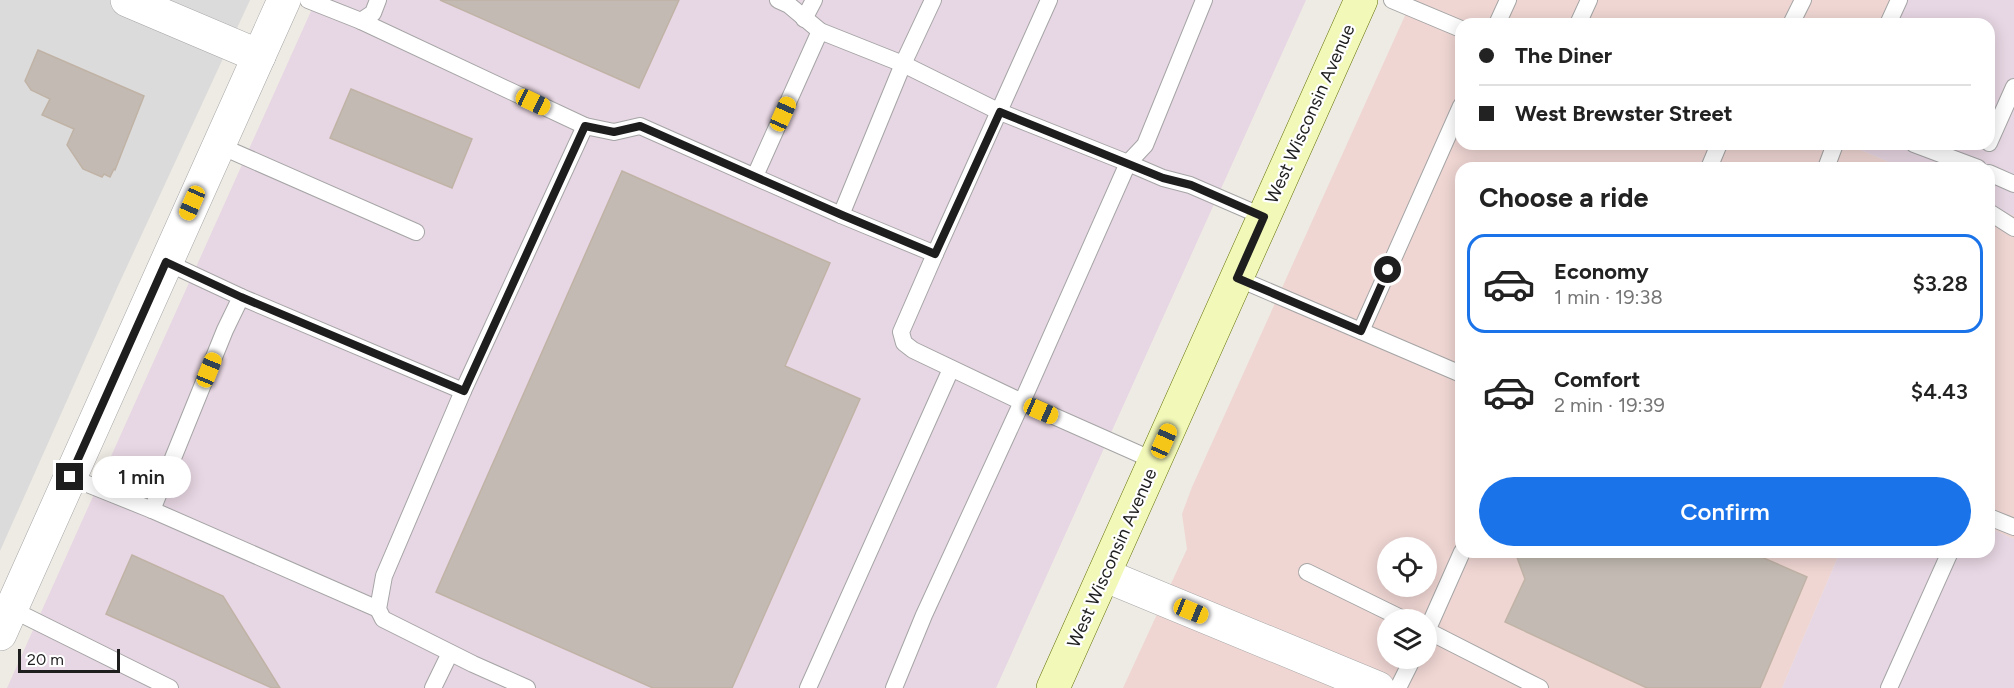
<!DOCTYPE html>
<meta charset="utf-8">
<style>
:root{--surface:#fff;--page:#f6f6f6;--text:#222;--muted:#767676;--line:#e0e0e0;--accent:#1a73e8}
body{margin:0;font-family:Figtree,sans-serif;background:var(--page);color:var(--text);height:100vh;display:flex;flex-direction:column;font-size:22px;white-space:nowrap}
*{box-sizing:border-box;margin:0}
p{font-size:20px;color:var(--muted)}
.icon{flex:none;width:33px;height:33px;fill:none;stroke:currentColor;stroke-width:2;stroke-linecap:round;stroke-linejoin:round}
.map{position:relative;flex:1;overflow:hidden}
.details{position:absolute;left:1455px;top:162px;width:540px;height:396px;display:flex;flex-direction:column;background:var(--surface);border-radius:18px;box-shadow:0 3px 15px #0003}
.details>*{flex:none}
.banner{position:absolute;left:1455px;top:18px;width:540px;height:132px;border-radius:18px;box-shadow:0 3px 15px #0003;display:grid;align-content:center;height:132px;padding:0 24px;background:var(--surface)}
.fabs{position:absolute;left:1377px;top:537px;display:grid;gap:12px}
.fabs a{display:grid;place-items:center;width:60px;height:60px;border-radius:50%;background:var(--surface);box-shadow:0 3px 15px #0003;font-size:30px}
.scale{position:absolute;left:18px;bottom:15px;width:102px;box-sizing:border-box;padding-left:6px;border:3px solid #1e1e1e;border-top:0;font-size:16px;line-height:21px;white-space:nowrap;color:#1e1e1e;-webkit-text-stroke:4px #fff;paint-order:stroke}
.end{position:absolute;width:27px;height:27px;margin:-14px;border:8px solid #1e1e1e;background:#fff;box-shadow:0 0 0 3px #fff}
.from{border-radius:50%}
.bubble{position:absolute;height:42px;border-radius:21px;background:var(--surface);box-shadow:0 3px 15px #0003;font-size:20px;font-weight:600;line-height:42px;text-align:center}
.car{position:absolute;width:18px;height:36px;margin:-18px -9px;border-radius:8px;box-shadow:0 0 4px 2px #0007;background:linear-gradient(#f5c518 24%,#345 0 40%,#f5c518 0 76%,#345 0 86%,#f5c518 0)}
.banner b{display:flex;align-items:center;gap:21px;height:57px;font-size:22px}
.banner b+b{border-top:2px solid var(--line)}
.banner i{width:15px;height:15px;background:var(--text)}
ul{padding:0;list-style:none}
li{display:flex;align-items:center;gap:18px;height:99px;margin:0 12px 9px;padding:0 12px;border:3px solid transparent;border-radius:18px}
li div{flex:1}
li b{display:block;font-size:22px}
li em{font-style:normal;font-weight:600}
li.active{border-color:var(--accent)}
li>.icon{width:54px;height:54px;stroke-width:1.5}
h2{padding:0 24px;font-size:27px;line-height:72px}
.action{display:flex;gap:12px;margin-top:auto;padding:12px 24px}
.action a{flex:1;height:69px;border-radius:36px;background:var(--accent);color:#fff;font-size:24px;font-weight:600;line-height:69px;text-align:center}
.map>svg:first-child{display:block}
.residential{fill:#dcdbdb}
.commercial{fill:#efd6d3;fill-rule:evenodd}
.industrial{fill:#e7d6e3}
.building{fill:#c3bbb3;stroke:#c0b3a6;stroke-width:1.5}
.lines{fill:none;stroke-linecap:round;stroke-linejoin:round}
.lane-casing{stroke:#a5a5a5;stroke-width:18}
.street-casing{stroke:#a5a5a5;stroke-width:34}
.secondary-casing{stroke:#617207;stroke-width:34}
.lane{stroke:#fff;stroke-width:16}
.street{stroke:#fff;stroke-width:33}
.secondary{stroke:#f2f8b8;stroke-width:33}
.route{stroke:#1e1e1e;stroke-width:8}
.labels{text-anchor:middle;stroke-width:4.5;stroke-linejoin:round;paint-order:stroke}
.street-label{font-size:18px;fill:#1e1e1e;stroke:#fff}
</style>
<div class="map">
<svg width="2014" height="688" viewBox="0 0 2014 688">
<rect width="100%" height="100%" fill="#eeebe4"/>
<!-- residential -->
<path class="residential" d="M 0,0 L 250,0 L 117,288 L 0,551 Z"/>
<!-- commercial -->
<g class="commercial">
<path d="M 1412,0 L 1898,0 L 1888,24 L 1461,24 L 1461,144 L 1847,144 L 1903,168 L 1461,168 L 1461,552 L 1840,552 L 1782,688 L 1123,688 L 1187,549 L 1182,514 L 1192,487 ZM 1388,548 L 1426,548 L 1426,586 L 1388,586 ZM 1388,620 L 1426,620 L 1426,658 L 1388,658 Z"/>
<path d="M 1989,205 L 2014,216 L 2014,539 L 1989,528 Z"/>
</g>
<!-- industrial -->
<g class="industrial">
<path d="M 316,0 L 1306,0 L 996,688 L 7,688 Z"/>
<path d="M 1898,0 L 2014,0 L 2014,216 L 1989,205 L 1989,168 L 1903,168 L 1847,144 L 1989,144 L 1989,24 L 1888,24 Z"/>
<path d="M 1989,528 L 2014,539 L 2014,688 L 1782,688 L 1840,552 L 1989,552 Z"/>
</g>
<!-- building -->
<g class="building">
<path d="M 440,0 L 679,0 L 639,88 Z"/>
<path d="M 38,50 L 144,96 L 115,170 L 114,169 L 110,177 L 104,174 L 102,177 L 83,169 L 67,145 L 74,129 L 42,115 L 50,99 L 31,90 L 25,81 Z"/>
<path d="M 351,89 L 472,139 L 452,188 L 330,138 Z"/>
<path d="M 622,171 L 830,263 L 785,366 L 860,399 L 732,688 L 653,688 L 436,592 Z"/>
<path d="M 1515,552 L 1750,552 L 1807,577 L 1760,688 L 1647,688 L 1505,622 L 1525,579 Z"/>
<path d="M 132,555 L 223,596 L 280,688 L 272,688 L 106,614 Z"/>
</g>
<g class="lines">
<!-- lane casing -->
<g class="lane-casing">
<g id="lane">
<path d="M 308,0 L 361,21 L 373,13 L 378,0"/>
<path d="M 778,0 L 789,5 L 820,31 L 903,64 L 1000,112 L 1128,163 L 1145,145 L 1204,0"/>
<path d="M 1392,0 L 1461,29"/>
<path d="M 804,19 L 814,0"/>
<path d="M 361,21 L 585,126"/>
<path d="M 1497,24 L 1508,0"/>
<path d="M 1578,24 L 1589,0"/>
<path d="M 1791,24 L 1803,0"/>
<path d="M 1888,24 L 1899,0"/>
<path d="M 1989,143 L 2014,87"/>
<path d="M 1914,144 L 1978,168"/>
<path d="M 218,145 L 416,232"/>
<path d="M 1709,168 L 1719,144"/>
<path d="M 1826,168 L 1835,144"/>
<path d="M 1989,173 L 2014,184"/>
<path d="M 755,176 L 820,31"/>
<path d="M 1989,212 L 2014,228"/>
<path d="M 841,215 L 903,64 L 933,0"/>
<path d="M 935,254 L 1049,0"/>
<path d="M 1237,278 L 1461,374"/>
<path d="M 241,297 L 463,391"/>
<path d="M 1361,331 L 1461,106"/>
<path d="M 1155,461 L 1022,402 L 1128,163 L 1163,178 L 1190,185 L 1264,217"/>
<path d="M 70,477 L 152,510 L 225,330 L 241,297 L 166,262"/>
<path d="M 152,510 L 378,609"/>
<path d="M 1989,517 L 2014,527"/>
<path d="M 1307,572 L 1405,620"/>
<path d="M 11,609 L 170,688"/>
<path d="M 1426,630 L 1540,688"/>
<path d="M 1426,633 L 1462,552"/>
<path d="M 433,688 L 450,653"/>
<path d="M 527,688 L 473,664 L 383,619 L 378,609 L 384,576 L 463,391 L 585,126 L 614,132 L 640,126 L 841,215 L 935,254 L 901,332 L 904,343 L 913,350 L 1022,402 L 924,615 L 894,688"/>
<path d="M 808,688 L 951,369"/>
<path d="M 1398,688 L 1413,658"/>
<path d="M 1889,688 L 1950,552"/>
</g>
</g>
<!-- street casing -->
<g class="street-casing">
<g id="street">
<path d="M 127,0 L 259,56"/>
<path d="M 1104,575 L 1378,688"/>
<path d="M 0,634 L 284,0"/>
</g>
</g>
<!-- secondary casing -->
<g class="secondary-casing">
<path id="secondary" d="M 1053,688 L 1361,0"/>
</g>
<!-- lane -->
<use href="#lane" class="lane"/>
<!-- street -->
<use href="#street" class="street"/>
<!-- secondary -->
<use href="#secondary" class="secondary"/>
</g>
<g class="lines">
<!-- route -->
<path class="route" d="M 70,477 L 166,262 L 241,297 L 464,391 L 585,126 L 614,132 L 640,126 L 842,215 L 935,254 L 1000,112 L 1163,178 L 1191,185 L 1264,217 L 1237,278 L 1361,331 L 1388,270"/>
</g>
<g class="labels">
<!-- street labels -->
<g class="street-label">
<text transform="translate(1310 114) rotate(-66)" y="6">West Wisconsin Avenue</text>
<text transform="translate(1112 558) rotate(-66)" y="6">West Wisconsin Avenue</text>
</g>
</g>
</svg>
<div class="fabs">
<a><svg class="icon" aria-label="locate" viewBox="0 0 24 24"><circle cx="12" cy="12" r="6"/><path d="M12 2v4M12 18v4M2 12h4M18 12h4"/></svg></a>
<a><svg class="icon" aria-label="layers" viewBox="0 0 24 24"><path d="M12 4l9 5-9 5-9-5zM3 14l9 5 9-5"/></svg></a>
</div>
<div class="scale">20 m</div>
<i class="end from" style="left:1388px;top:270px"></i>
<i class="end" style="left:70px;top:477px"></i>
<div class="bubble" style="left:92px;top:456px;width:99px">1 min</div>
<i class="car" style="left:533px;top:102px;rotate:115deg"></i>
<i class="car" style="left:783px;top:114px;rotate:24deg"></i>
<i class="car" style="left:192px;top:203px;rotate:204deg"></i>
<i class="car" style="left:209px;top:370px;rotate:22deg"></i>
<i class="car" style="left:1041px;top:411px;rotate:114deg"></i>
<i class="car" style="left:1164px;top:441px;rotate:24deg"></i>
<i class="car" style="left:1191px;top:611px;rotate:112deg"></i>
<div class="banner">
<b><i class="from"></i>The Diner</b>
<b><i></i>West Brewster Street</b>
</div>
<section class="details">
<h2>Choose a ride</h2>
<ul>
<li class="active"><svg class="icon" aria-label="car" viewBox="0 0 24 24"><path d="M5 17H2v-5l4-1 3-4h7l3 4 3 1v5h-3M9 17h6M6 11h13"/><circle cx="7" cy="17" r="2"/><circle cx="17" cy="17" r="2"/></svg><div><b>Economy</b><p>1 min · 19:38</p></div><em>$3.28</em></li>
<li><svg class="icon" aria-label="car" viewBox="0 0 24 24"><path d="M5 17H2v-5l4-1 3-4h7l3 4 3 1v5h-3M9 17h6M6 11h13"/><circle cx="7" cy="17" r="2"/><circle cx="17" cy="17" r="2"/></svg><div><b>Comfort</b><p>2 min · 19:39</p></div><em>$4.43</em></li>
</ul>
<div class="action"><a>Confirm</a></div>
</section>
</div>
